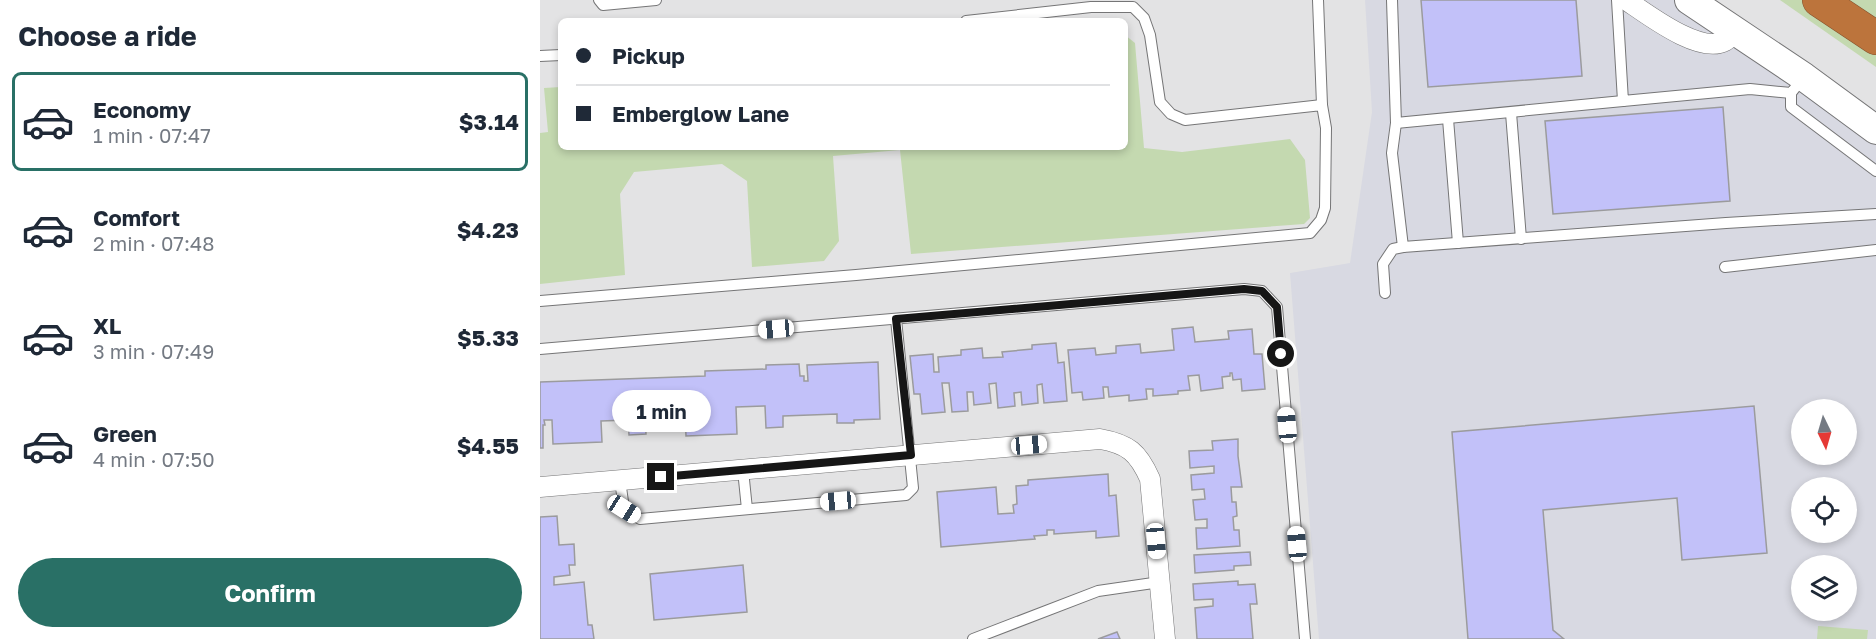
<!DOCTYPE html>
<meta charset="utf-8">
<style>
:root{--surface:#fff;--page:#f6f6f7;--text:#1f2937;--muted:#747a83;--line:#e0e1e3;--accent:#297066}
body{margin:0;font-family:"Golos Text",sans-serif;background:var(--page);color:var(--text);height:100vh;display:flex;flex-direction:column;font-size:22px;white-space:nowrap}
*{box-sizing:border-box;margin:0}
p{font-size:20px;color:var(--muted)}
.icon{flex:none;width:33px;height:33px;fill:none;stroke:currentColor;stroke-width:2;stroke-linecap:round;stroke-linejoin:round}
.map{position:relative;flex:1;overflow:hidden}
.side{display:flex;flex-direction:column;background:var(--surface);width:540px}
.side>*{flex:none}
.banner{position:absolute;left:18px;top:18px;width:570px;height:132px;border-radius:9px;box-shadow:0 3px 9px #0003;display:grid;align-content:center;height:132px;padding:0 18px;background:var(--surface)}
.needle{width:39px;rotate:175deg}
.controls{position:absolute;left:1251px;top:399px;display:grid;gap:12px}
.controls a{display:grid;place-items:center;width:66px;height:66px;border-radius:50%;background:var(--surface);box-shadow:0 3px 9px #0003;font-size:30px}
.end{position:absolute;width:27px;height:27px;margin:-14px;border:8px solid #161616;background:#fff;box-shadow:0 0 0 3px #fff}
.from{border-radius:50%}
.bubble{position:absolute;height:42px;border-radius:21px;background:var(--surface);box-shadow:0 3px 9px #0003;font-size:20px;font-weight:700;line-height:42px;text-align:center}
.car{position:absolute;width:18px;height:36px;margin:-18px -9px;border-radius:8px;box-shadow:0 0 4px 2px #0007;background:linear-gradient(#fff 24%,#345 0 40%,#fff 0 76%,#345 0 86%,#fff 0)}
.banner b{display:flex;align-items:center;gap:21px;height:57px;font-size:22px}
.banner b+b{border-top:2px solid var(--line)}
.banner i{width:15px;height:15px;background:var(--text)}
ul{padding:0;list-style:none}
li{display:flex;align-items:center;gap:18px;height:99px;margin:0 12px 9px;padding:0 6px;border:3px solid transparent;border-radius:9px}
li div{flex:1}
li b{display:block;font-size:22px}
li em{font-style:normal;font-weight:700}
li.on{border-color:var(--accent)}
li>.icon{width:54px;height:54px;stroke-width:1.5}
h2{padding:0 18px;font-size:27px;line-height:72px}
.cta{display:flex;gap:12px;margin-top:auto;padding:12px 18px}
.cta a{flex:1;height:69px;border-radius:36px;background:var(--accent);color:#fff;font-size:24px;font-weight:700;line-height:69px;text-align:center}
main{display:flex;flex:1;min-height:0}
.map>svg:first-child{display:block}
.built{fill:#d8d9e2;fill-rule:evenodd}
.green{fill:#c4d9b0}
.building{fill:#c2c1f9;stroke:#9b9b9d;stroke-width:1.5}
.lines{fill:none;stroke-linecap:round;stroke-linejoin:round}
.lane-casing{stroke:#757576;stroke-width:12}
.street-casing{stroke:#757576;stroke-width:21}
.secondary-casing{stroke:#757576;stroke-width:30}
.highway-casing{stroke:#82532f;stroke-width:34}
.lane{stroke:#fff;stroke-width:10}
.street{stroke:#fff;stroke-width:20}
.secondary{stroke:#fff;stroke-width:28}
.highway{stroke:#bc743c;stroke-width:33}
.route{stroke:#161616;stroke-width:8}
</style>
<main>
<section class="side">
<h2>Choose a ride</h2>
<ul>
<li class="on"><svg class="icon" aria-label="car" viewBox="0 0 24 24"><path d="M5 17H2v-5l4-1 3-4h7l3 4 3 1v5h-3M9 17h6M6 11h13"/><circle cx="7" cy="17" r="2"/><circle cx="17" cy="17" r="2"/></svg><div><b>Economy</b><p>1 min · 07:47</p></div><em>$3.14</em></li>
<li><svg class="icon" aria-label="car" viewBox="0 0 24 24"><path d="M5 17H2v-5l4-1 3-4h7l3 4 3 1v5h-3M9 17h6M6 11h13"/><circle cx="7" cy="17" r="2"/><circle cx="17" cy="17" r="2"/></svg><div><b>Comfort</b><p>2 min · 07:48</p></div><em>$4.23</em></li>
<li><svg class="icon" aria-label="car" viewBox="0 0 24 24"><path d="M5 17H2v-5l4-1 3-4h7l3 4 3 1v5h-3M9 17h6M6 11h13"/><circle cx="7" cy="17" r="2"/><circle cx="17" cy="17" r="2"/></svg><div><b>XL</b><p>3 min · 07:49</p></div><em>$5.33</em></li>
<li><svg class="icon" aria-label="car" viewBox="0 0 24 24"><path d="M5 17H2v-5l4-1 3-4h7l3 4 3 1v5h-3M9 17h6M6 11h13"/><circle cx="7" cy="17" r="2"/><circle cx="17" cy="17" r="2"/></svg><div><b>Green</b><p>4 min · 07:50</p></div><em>$4.55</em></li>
</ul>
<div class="cta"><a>Confirm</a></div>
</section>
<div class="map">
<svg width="1336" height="639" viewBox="0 0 1336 639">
<rect width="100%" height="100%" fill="#e3e3e4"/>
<!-- built -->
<path class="built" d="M 825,0 L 1164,0 L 1336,130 L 1336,639 L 779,639 L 750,273 L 810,263 L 832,112 ZM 1262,410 L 1306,410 L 1306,454 L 1262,454 ZM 1262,488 L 1306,488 L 1306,532 L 1262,532 ZM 1262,566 L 1306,566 L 1306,610 L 1262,610 Z"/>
<!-- green -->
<g class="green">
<path d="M 1240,0 L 1336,0 L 1336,67 Z"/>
<path d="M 585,35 L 595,43 L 604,148 L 642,152 L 750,139 L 765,160 L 770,218 L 764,224 L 371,254 L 360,150 L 293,156 L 299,241 L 284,261 L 212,267 L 207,181 L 182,164 L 94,172 L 80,194 L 85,275 L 0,284 L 0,133 L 8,132 L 4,88 L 21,87 L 21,147 L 443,147 L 444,150 L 507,147 L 585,147 Z"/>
<path d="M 1278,626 L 1328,630 L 1327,639 L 1277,639 Z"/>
</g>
<!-- building -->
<g class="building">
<path d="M 881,0 L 1036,0 L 1042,76 L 888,87 Z"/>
<path d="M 1183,107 L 1190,201 L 1013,214 L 1005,121 Z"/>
<path d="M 653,327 L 655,342 L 689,339 L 688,331 L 712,329 L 714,354 L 722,354 L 725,389 L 702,391 L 701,379 L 693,380 L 692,373 L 690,373 L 690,376 L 682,377 L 683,388 L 661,391 L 659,375 L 648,376 L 650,390 L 638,391 L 638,394 L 613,396 L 613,389 L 606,389 L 607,399 L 589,401 L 589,395 L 569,397 L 568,387 L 563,387 L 564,398 L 543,400 L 542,392 L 532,393 L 528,350 L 555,348 L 556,355 L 576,353 L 576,346 L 600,344 L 601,353 L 634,350 L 632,329 Z"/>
<path d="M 516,343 L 518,363 L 524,362 L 527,401 L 504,403 L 502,384 L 497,385 L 498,403 L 482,405 L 481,392 L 474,393 L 475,406 L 458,408 L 456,383 L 449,384 L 451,403 L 434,405 L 433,392 L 427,392 L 428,411 L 412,412 L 409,383 L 402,383 L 405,412 L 382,414 L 380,394 L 374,394 L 370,356 L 393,354 L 394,372 L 399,372 L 398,357 L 421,355 L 421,350 L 442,348 L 443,358 L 463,357 L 462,352 L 492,349 L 492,345 Z"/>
<path d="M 338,362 L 340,419 L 314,420 L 314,423 L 297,423 L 297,414 L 243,416 L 243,427 L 226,428 L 225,406 L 196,407 L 197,434 L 146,436 L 145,413 L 105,414 L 106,434 L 89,435 L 88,420 L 61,421 L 62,442 L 13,444 L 12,420 L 4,420 L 5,425 L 3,425 L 3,448 L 0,448 L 0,382 L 165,376 L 165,371 L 226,369 L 226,365 L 259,364 L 260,376 L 264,376 L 264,381 L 268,381 L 267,365 Z"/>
<path d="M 1214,406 L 1227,553 L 1142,560 L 1137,498 L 1003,510 L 1013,630 L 1024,639 L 928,639 L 912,432 Z"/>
<path d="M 698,439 L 698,456 L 702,487 L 691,487 L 692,502 L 696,502 L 697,516 L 693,517 L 694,530 L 699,530 L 700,546 L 657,549 L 656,528 L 667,528 L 667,519 L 655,520 L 653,500 L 665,499 L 664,489 L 652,490 L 651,475 L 674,473 L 674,466 L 650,468 L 649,451 L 673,450 L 672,441 Z"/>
<path d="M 568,474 L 569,496 L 576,495 L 579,536 L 556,538 L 556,531 L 514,534 L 514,530 L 507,530 L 507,535 L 494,536 L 495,539 L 401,547 L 397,492 L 456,487 L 458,514 L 474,513 L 473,505 L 477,504 L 476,486 L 488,485 L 488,480 Z"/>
<path d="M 17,516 L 19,545 L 34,544 L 35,565 L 29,565 L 30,575 L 14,577 L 14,585 L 44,582 L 48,625 L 52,625 L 54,639 L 0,639 L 0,517 Z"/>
<path d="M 710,552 L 711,565 L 694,566 L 694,570 L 655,573 L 654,555 Z"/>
<path d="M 203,565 L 207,612 L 114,620 L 110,574 Z"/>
<path d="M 698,581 L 698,585 L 715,584 L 717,604 L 710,604 L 713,639 L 657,639 L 655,608 L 673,606 L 673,599 L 654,600 L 653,584 Z"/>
<path d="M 577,632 L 580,639 L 558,639 Z"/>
</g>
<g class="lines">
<!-- lane casing -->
<g class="lane-casing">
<g id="lane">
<path d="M 59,0 L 63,5 L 116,0"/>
<path d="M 778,0 L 782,105"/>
<path d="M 852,0 L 856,123 L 852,153 L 863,247 L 1186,223 L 1336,214"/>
<path d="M 1077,0 L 1083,101 L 1210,89 L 1251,93 L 1263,78"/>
<path d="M 0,56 L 21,55"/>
<path d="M 1251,93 L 1251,107 L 1336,171"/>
<path d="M 971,113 L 981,239"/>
<path d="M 908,119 L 918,243"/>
<path d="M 856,123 L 1083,101"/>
<path d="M 1185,267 L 1336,250"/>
<path d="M 845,293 L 843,264 L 853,249 L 863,247"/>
<path d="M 0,301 L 316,275 L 770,233 L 781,220 L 785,208 L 786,128 L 782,105 L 645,120 L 631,114 L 620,102 L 610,35 L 604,18 L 593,7 L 551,7 L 426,21"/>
<path d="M 0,349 L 704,289 L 722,291 L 737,307 L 765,639"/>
<path d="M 203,470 L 207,509"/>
<path d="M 80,480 L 84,509 L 100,519 L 366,495 L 373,488 L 356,319"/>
<path d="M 433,639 L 558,591 L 620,582"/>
</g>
</g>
<!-- street casing -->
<g class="street-casing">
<g id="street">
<path d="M 1086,0 C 1107,14 1160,55 1185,41 C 1189,39 1192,34 1195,31"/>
<path d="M 0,487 L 560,439 C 588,444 598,452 610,479 L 625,639"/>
</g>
</g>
<!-- secondary casing -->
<g class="secondary-casing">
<path id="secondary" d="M 1149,0 L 1264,77 L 1336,130"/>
</g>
<!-- highway casing -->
<g class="highway-casing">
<path id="highway" d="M 1279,0 L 1336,38"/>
</g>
<!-- lane -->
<use href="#lane" class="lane"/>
<!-- street -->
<use href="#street" class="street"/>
<!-- secondary -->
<use href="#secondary" class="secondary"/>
<!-- highway -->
<use href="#highway" class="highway"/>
</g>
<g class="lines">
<!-- route -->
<path class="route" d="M 121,477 L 371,455 L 356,319 L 704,289 L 722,291 L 737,307 L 741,354"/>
</g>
</svg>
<div class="controls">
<a><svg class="needle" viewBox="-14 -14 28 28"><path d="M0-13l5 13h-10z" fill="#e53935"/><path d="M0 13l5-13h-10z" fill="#747a83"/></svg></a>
<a><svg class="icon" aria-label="locate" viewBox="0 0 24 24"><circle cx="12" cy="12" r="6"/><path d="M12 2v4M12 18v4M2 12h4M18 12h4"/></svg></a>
<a><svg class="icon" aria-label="layers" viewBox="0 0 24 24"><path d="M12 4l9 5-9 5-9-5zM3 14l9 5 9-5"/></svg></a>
</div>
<i class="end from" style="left:741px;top:354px"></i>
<i class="end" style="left:121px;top:477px"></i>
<div class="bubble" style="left:72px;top:390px;width:99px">1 min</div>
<i class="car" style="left:236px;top:329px;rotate:265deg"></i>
<i class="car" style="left:747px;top:425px;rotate:355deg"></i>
<i class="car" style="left:489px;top:445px;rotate:85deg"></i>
<i class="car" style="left:298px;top:501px;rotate:265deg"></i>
<i class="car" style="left:84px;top:509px;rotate:122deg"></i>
<i class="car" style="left:616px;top:541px;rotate:175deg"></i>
<i class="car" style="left:757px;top:544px;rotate:355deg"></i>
<div class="banner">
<b><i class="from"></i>Pickup</b>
<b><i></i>Emberglow Lane</b>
</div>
</div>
</main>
